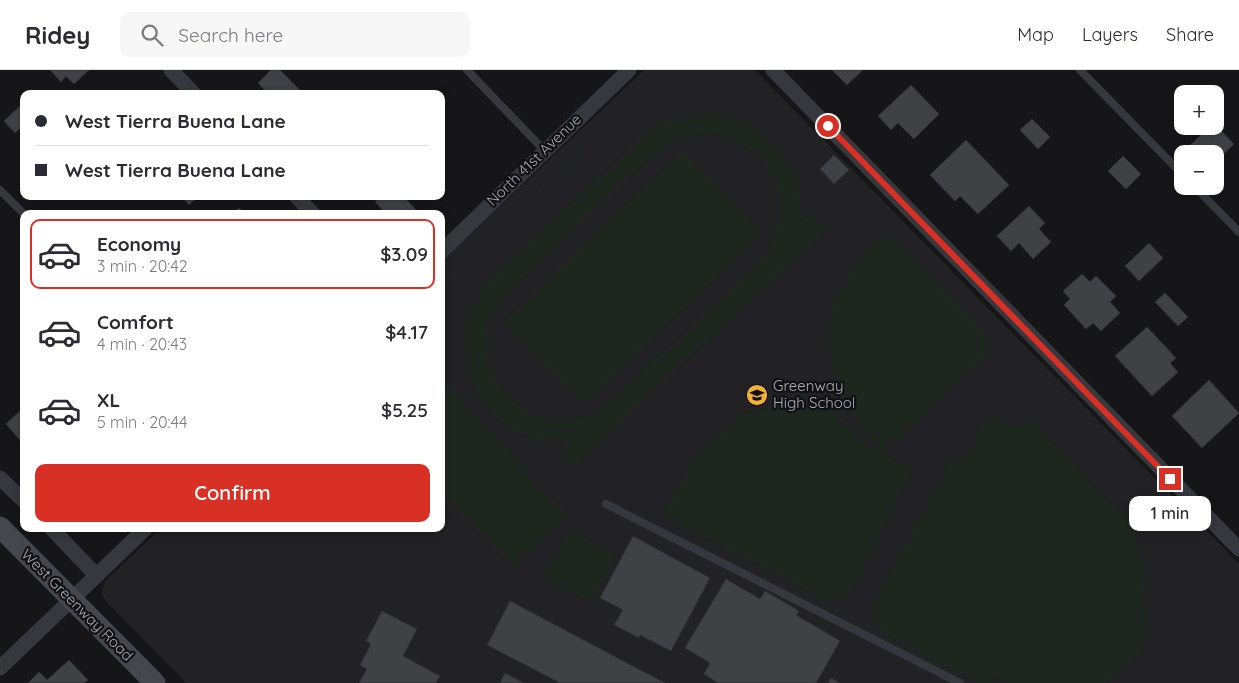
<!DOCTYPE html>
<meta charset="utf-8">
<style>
:root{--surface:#fff;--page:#f7f7f7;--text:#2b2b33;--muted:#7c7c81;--line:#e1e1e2;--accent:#d93025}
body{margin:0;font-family:Quicksand,sans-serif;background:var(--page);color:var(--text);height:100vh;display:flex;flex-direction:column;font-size:19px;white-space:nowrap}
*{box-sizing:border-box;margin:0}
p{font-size:16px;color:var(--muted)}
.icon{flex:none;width:28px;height:28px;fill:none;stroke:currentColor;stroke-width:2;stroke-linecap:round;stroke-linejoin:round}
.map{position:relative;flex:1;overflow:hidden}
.panel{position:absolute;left:20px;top:140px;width:425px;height:322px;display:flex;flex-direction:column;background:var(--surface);border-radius:10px;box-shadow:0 2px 8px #0003}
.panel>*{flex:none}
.top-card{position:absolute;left:20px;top:20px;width:425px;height:110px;border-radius:10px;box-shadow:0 2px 8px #0003;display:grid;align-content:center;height:110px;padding:0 15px;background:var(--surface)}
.controls{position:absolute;left:1174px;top:15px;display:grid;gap:10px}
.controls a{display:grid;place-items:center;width:50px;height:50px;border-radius:10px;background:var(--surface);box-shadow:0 2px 8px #0003;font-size:25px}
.end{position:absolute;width:22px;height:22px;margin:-11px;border:6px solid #d93025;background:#fff;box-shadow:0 0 0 2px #fff}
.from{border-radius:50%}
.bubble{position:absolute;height:35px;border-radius:10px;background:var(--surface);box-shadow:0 2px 8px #0003;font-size:16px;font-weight:600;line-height:35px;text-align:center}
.top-card b{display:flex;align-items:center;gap:18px;height:48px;font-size:19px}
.top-card b+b{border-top:1px solid var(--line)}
.top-card i{width:12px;height:12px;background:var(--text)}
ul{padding:9px 0 0;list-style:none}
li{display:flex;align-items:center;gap:15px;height:70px;margin:0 10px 8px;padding:0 5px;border:2px solid transparent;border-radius:10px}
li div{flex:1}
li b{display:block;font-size:19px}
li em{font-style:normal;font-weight:600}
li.active{border-color:var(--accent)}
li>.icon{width:45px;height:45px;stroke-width:1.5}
.action{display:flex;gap:10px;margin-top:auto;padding:10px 15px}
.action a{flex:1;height:58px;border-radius:10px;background:var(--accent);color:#fff;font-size:20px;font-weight:600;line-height:58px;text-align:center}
header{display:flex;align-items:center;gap:30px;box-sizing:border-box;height:70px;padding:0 25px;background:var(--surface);border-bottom:1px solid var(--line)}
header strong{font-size:24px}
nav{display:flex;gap:28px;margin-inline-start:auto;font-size:18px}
.search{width:350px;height:45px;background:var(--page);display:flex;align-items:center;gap:12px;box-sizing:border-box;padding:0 18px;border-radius:10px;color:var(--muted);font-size:19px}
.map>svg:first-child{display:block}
.built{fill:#222225}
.green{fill:#1e261f;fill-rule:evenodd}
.building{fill:#404145;stroke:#303034}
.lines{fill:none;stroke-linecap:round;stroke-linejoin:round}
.service{stroke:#37383d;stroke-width:8}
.minor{stroke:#37383d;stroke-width:15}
.secondary{stroke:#45474d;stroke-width:21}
.route{stroke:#d93025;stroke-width:6}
.labels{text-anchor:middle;stroke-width:4.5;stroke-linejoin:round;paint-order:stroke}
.street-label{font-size:15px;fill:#a8adb8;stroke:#111113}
.poi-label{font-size:15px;fill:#a8adb8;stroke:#111113;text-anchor:start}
</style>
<header>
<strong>Ridey</strong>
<div class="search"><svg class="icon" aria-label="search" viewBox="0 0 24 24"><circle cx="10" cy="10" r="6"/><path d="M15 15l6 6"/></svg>Search here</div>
<nav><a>Map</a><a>Layers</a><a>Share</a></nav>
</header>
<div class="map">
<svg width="1239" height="613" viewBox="0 0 1239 613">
<rect width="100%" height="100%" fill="#161618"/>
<!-- built -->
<path class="built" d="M 644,0 L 755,0 L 1239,494 L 1239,613 L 186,613 L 105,530 L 101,524 L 105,511 L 160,459 L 441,459 L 441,192 Z"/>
<!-- green -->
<g class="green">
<path d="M 706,43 C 762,48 807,94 800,153 L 812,143 L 827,158 L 572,399 L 557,383 L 568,372 C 555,370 542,371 529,367 C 460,344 446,256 494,206 L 641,67 C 661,51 681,44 706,43 ZM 707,64 C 775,71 804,145 756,195 L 605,337 C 523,384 446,285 510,220 L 661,78 L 680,68 Z"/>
<path d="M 581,79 L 583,81 L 452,206 L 451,204 Z"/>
<path d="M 684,80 L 762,164 L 583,334 L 503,251 Z"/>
<path d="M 887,164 L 987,266 L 988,282 L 883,382 L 864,363 L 850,341 L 836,310 L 826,266 L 835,228 L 861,187 Z"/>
<path d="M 441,311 L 568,443 L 512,498 L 441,425 Z"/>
<path d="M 798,329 L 825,331 L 876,381 L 912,399 L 850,524 L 828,531 L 663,445 L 700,381 L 747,343 Z"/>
<path d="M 990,342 L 1004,355 L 1032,352 L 1133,457 L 1140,485 L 1147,550 L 1139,582 L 1105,613 L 1008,613 L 998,608 L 989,613 L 981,613 L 888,565 L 880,557 L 873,536 L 951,390 L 966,388 Z"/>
<path d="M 569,459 L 617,485 L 591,533 L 543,507 Z"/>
</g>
<!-- building -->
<g class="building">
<path d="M 50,0 L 89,0 L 74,14 L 66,6 L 61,12 Z"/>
<path d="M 271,0 L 280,0 L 303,23 L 268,24 L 258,13 Z"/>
<path d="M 832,0 L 863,0 L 847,15 Z"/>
<path d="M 911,15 L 939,44 L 914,69 L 898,53 L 891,60 L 878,46 Z"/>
<path d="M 24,32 L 24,58 L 22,56 L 15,63 L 4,51 Z"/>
<path d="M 1032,49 L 1050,67 L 1038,79 L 1020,60 Z"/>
<path d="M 1215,54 L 1234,74 L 1215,92 L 1215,84 L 1181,84 L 1210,56 L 1215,56 Z"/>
<path d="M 966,70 L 1009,115 L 978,144 L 960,126 L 955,131 L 930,105 Z"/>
<path d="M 834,85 L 849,100 L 834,114 L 820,99 Z"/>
<path d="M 1123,86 L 1141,104 L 1126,119 L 1108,101 Z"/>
<path d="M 181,126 L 198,126 L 189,135 Z"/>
<path d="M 381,126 L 403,126 L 420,144 L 386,144 L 375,132 Z"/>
<path d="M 1029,136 L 1045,153 L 1039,159 L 1051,172 L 1033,189 L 1019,173 L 1011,181 L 997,166 Z"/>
<path d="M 239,138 L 245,144 L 232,144 Z"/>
<path d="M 1149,173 L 1163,188 L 1139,211 L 1125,196 Z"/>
<path d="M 1082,204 L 1090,212 L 1096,206 L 1116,226 L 1110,232 L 1120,243 L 1101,261 L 1093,253 L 1086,259 L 1064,235 L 1070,229 L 1063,221 Z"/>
<path d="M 1165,223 L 1188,247 L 1178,256 L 1155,232 Z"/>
<path d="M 1147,257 L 1176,288 L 1170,293 L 1178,302 L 1152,326 L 1115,286 Z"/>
<path d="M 1209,310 L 1239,343 L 1202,378 L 1172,346 Z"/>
<path d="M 24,337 L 24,375 L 6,354 Z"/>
<path d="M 633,466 L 710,508 L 671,581 L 640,565 L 639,568 L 614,555 L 623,540 L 600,528 Z"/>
<path d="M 726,509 L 760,529 L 765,521 L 799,541 L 796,545 L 840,571 L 816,613 L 718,613 L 704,604 L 710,593 L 685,578 Z"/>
<path d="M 510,531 L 665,613 L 560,613 L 487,575 Z"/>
<path d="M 382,541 L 417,559 L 403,586 L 440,606 L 436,613 L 359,613 L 367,599 L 360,595 L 371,574 L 366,571 Z"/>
<path d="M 69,590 L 88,610 L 84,613 L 28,613 L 39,602 L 47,610 Z"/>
<path d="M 505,603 L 524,613 L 500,613 Z"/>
<path d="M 831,608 L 840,613 L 828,613 Z"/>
</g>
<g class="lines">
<!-- service -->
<g class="service">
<path d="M 467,0 L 544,80"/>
<path d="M 1080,0 L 1182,104"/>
<path d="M 1194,116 L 1239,162"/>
<path d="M 0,120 L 24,144"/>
<path d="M 606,434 L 960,613"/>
</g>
<!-- minor -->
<g class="minor">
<path d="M 171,0 L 194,24"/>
<path d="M 773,0 L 1239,479"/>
<path d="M 296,126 L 313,144"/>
<path d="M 441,182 L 629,0"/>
<path d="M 0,408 L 24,431"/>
<path d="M 52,459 L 96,505"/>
<path d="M 0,598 L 145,459"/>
</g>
<!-- secondary -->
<path class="secondary" d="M 0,457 L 155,613"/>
</g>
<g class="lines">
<!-- route -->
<path class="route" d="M 828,56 L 1170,409"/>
</g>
<!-- icons -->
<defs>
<g id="school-disc" transform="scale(1.125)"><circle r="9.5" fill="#f2b134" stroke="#111113"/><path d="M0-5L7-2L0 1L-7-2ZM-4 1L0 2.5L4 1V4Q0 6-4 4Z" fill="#111"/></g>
</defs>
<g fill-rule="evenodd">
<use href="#school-disc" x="757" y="325"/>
</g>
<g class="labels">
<!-- street labels -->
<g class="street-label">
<text transform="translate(534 90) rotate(-44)" y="5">North 41st Avenue</text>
<text transform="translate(77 535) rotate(45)" y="5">West Greenway Road</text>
</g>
<!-- poi labels -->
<g class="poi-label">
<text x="773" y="321">Greenway<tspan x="773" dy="17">High School</tspan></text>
</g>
</g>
</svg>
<div class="controls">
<a>+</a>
<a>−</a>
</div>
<i class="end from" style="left:828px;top:56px"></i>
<i class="end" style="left:1170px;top:409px"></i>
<div class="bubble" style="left:1129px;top:426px;width:82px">1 min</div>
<div class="top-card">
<b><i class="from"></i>West Tierra Buena Lane</b>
<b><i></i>West Tierra Buena Lane</b>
</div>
<section class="panel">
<ul>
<li class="active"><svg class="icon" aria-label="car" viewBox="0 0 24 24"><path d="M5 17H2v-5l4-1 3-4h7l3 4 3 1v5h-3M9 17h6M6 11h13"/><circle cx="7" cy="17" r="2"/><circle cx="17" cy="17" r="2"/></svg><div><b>Economy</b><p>3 min · 20:42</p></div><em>$3.09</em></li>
<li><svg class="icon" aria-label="car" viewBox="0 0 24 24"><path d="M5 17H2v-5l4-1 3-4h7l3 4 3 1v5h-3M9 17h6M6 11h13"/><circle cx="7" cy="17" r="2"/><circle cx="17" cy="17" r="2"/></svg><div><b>Comfort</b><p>4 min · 20:43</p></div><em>$4.17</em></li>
<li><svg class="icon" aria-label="car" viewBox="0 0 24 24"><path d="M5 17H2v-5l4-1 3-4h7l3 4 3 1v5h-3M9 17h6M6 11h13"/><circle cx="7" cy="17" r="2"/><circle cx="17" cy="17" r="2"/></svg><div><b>XL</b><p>5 min · 20:44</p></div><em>$5.25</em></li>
</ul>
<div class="action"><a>Confirm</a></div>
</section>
</div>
